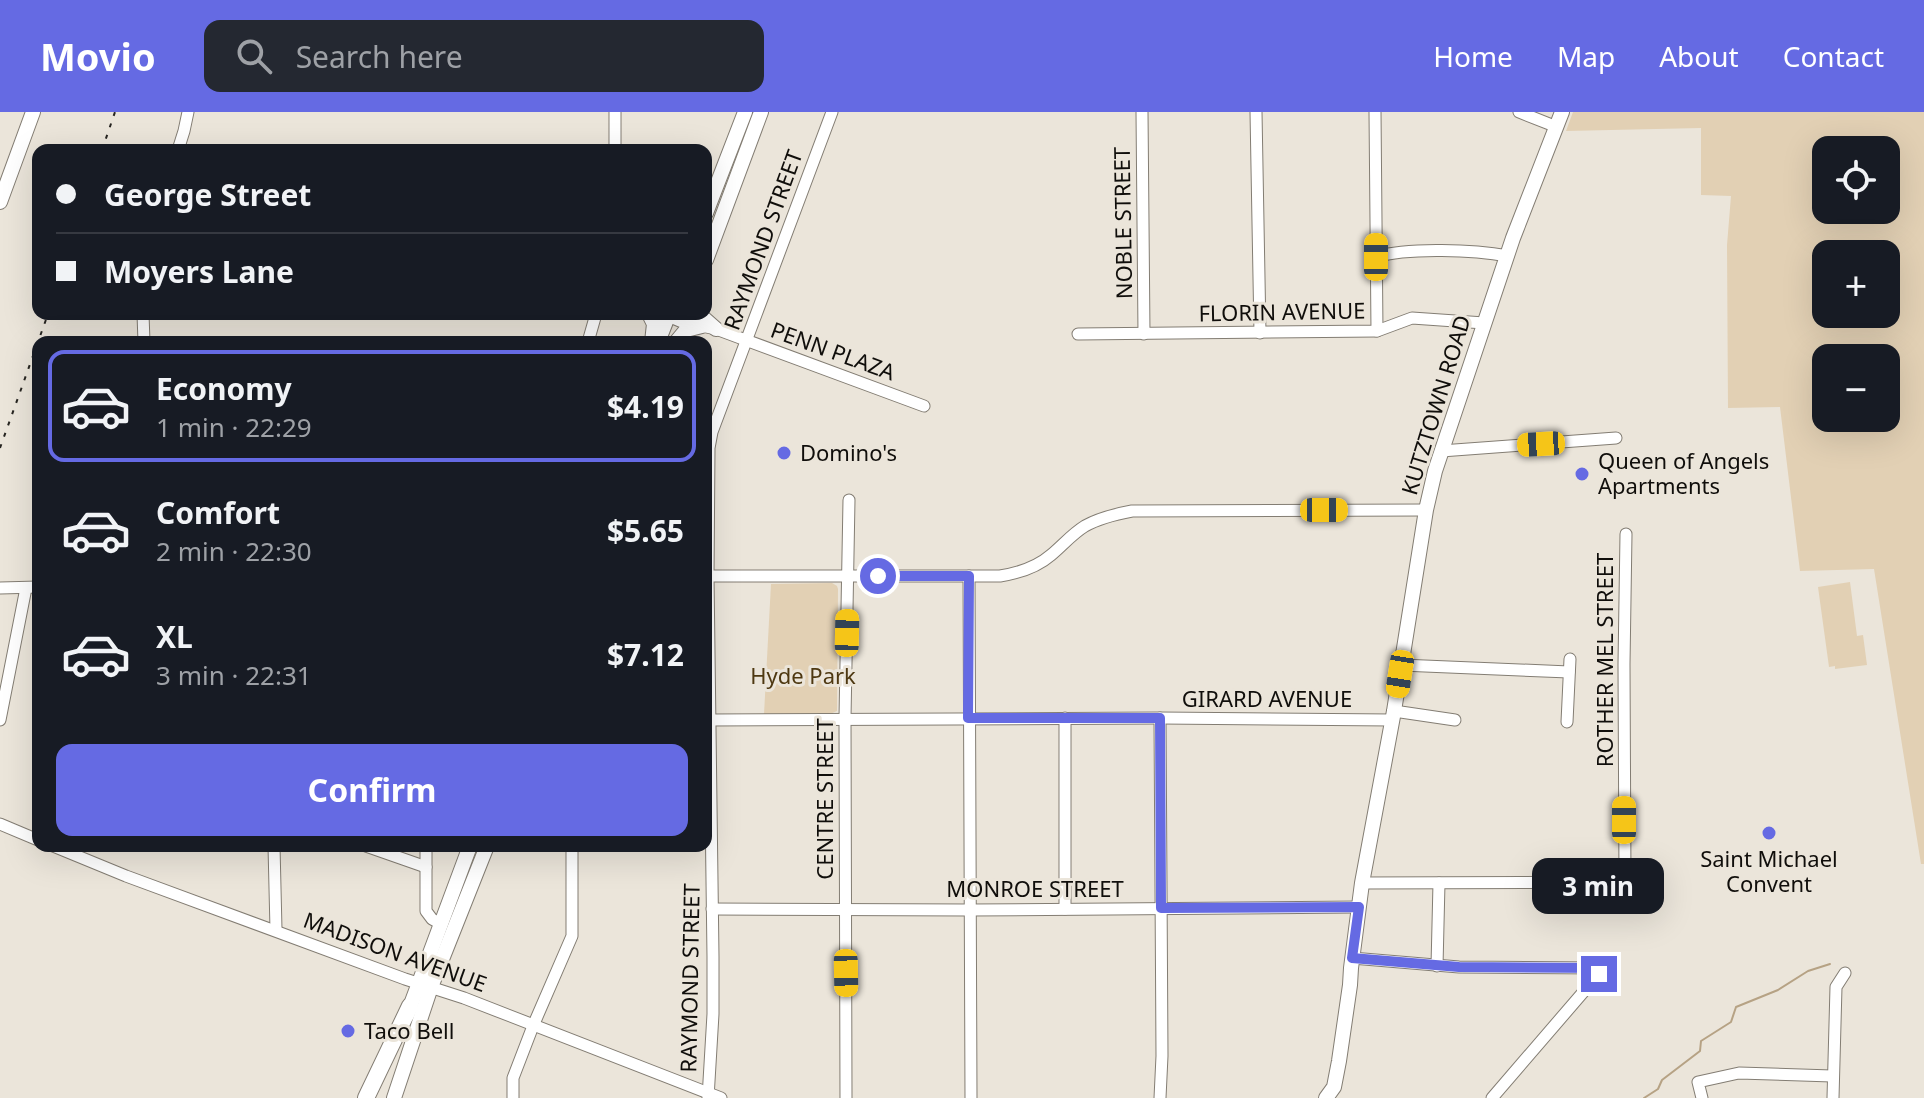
<!DOCTYPE html>
<meta charset="utf-8">
<style>
:root{--surface:#171b24;--page:#242831;--text:#f1f3f6;--muted:#9ea1a6;--line:#363941;--accent:#656ae3}
body{margin:0;font-family:"Noto Sans",sans-serif;background:var(--page);color:var(--text);height:100vh;display:flex;flex-direction:column;font-size:30px;white-space:nowrap}
*{box-sizing:border-box;margin:0}
p{font-size:26px;color:var(--muted)}
.icon{flex:none;width:44px;height:44px;fill:none;stroke:currentColor;stroke-width:2;stroke-linecap:round;stroke-linejoin:round}
.map{position:relative;flex:1;overflow:hidden}
.sheet{position:absolute;left:32px;top:224px;width:680px;height:516px;display:flex;flex-direction:column;background:var(--surface);border-radius:16px;box-shadow:0 8px 32px #0002}
.sheet>*{flex:none}
.banner{position:absolute;left:32px;top:32px;width:680px;height:176px;border-radius:16px;box-shadow:0 8px 32px #0002;display:grid;align-content:center;height:176px;padding:0 24px;background:var(--surface)}
.fabs{position:absolute;left:1812px;top:24px;display:grid;gap:16px}
.fabs a{display:grid;place-items:center;width:88px;height:88px;border-radius:16px;background:var(--surface);box-shadow:0 8px 32px #0002;font-size:40px}
.end{position:absolute;width:36px;height:36px;margin:-18px;border:10px solid #656ae3;background:#fff;box-shadow:0 0 0 4px #fff}
.from{border-radius:50%}
.bubble{position:absolute;height:56px;border-radius:16px;background:var(--surface);box-shadow:0 8px 32px #0002;font-size:26px;font-weight:700;line-height:56px;text-align:center}
.car{position:absolute;width:24px;height:48px;margin:-24px -12px;border-radius:10px;box-shadow:0 0 6px 2px #0007;background:linear-gradient(#f5c518 24%,#345 0 40%,#f5c518 0 76%,#345 0 86%,#f5c518 0)}
.banner b{display:flex;align-items:center;gap:28px;height:76px;font-size:30px}
.banner b+b{border-top:2px solid var(--line)}
.banner i{width:20px;height:20px;background:var(--text)}
ul{padding:14px 0 0;list-style:none}
li{display:flex;align-items:center;gap:24px;height:112px;margin:0 16px 12px;padding:0 8px;border:4px solid transparent;border-radius:16px}
li div{flex:1}
li b{display:block;font-size:30px}
li em{font-style:normal;font-weight:700}
li.active{border-color:var(--accent)}
li>.icon{width:72px;height:72px;stroke-width:1.5}
.primary-button{display:flex;gap:16px;margin-top:auto;padding:16px 24px}
.primary-button a{flex:1;height:92px;border-radius:16px;background:var(--accent);color:#fff;font-size:32px;font-weight:700;line-height:92px;text-align:center}
header{display:flex;align-items:center;gap:48px;box-sizing:border-box;height:112px;padding:0 40px;background:var(--accent);color:#fff}
header strong{font-size:38px}
nav{display:flex;gap:44px;margin-inline-start:auto;font-size:28px}
.search{width:560px;height:72px;background:var(--page);display:flex;align-items:center;gap:20px;box-sizing:border-box;padding:0 28px;border-radius:16px;color:var(--muted);font-size:30px}
.map>svg:first-child{display:block}
.green{fill:#e2d0b4;fill-rule:evenodd}
.lines{fill:none;stroke-linecap:round;stroke-linejoin:round}
.stream{stroke:#b6a284;stroke-width:2}
.minor-casing{stroke:#837d73;stroke-width:13}
.major-casing{stroke:#837d73;stroke-width:16}
.highway-casing{stroke:#837d73;stroke-width:18}
.minor{stroke:#fff;stroke-width:11}
.major{stroke:#fff;stroke-width:14}
.highway{stroke:#fff;stroke-width:16}
.rail{stroke:#272521;stroke-width:2;stroke-dasharray:4 8;stroke-linecap:butt}
.route{stroke:#656ae3;stroke-width:10}
.poi-dot{fill:#656ae3;stroke:#ebe5da;stroke-width:3}
.labels{text-anchor:middle;stroke-width:6;stroke-linejoin:round;paint-order:stroke}
.street-label{font-size:22px;fill:#100e0b;stroke:#ebe5da}
.poi-label{font-size:22px;fill:#100e0b;stroke:#ebe5da;text-anchor:start}
.park-label{font-size:22px;fill:#4e3811;stroke:#ebe5da}
</style>
<header>
<strong>Movio</strong>
<div class="search"><svg class="icon" aria-label="search" viewBox="0 0 24 24"><circle cx="10" cy="10" r="6"/><path d="M15 15l6 6"/></svg>Search here</div>
<nav><a>Home</a><a>Map</a><a>About</a><a>Contact</a></nav>
</header>
<div class="map">
<svg width="1924" height="986" viewBox="0 0 1924 986">
<rect width="100%" height="100%" fill="#ebe5da"/>
<!-- green -->
<g class="green">
<path d="M 1573,0 L 1924,0 L 1924,752 L 1921,752 L 1874,457 L 1800,459 L 1780,295 L 1728,296 L 1727,133 L 1731,84 L 1701,83 L 1701,16 L 1566,19 ZM 1826,38 L 1886,38 L 1886,98 L 1826,98 ZM 1826,142 L 1886,142 L 1886,202 L 1826,202 ZM 1826,246 L 1886,246 L 1886,306 L 1826,306 Z"/>
<path d="M 1850,470 L 1857,524 L 1863,523 L 1867,553 L 1835,557 L 1835,554 L 1829,555 L 1818,475 Z"/>
<path d="M 832,471 L 837,474 L 838,477 L 837,599 L 830,602 L 764,602 L 771,472 Z"/>
</g>
<g class="lines">
<!-- stream -->
<path class="stream" d="M 1644,986 L 1658,977 L 1662,968 L 1700,939 L 1701,929 L 1731,910 L 1736,895 L 1778,878 L 1808,859 L 1830,852"/>
<!-- minor casing -->
<g class="minor-casing">
<g id="minor">
<path d="M 615,0 L 615,38"/>
<path d="M 1142,0 L 1144,222"/>
<path d="M 1256,0 L 1260,221"/>
<path d="M 1375,0 L 1377,219"/>
<path d="M 1519,0 L 1557,15"/>
<path d="M 178,38 L 184,19 L 188,0"/>
<path d="M 1376,145 C 1408,135 1475,138 1508,144"/>
<path d="M 143,202 L 144,230"/>
<path d="M 663,202 L 682,210 L 716,217 L 924,294"/>
<path d="M 1078,222 L 1377,219 L 1412,206 L 1484,211"/>
<path d="M 588,230 L 596,202"/>
<path d="M 1441,339 L 1616,326"/>
<path d="M 706,464 L 1000,464 C 1019,461 1036,456 1051,443 C 1063,433 1072,422 1085,414 C 1099,406 1116,402 1132,399 L 1426,398"/>
<path d="M 969,464 L 971,986"/>
<path d="M 0,476 L 38,475"/>
<path d="M 1401,553 L 1569,560"/>
<path d="M 1394,599 L 1455,608"/>
<path d="M 0,608 L 26,476"/>
<path d="M 710,608 L 1160,606 L 1392,608"/>
<path d="M 1567,610 L 1570,547"/>
<path d="M 0,712 L 38,728"/>
<path d="M 53,734 L 126,764 L 405,867 L 464,886 L 721,986"/>
<path d="M 274,734 L 276,818"/>
<path d="M 366,734 L 426,755"/>
<path d="M 426,734 L 426,799 L 432,807 L 441,812"/>
<path d="M 1362,771 L 1625,770 L 1624,552 L 1626,422"/>
<path d="M 712,797 L 970,798 L 1359,795"/>
<path d="M 1065,797 L 1065,606"/>
<path d="M 1352,846 L 1459,855 L 1604,856 L 1492,986"/>
<path d="M 1437,854 L 1439,771"/>
<path d="M 513,986 L 513,966 L 533,914 L 572,824 L 572,734"/>
<path d="M 708,986 L 713,902 L 713,845 L 708,464 L 709,336 L 712,320 L 832,0"/>
<path d="M 846,986 L 845,606 L 849,388"/>
<path d="M 1160,986 L 1162,944 L 1160,606"/>
<path d="M 1702,986 L 1698,970 L 1739,961 L 1832,964"/>
<path d="M 1833,986 L 1836,875 L 1845,861"/>
</g>
</g>
<!-- major casing -->
<g class="major-casing">
<g id="major">
<path d="M 0,90 L 33,0"/>
<path d="M 706,101 L 745,0"/>
<path d="M 706,148 L 761,0"/>
<path d="M 649,202 L 654,212 L 652,230"/>
<path d="M 699,202 L 716,217"/>
<path d="M 658,230 L 669,202"/>
<path d="M 676,230 L 686,218 L 702,214"/>
<path d="M 407,903 L 470,734"/>
<path d="M 394,986 L 431,875 L 487,734"/>
<path d="M 1326,986 L 1334,975 L 1339,949 L 1350,873 L 1351,856 L 1362,771 L 1394,599 L 1426,398 L 1435,359 L 1513,126 L 1562,0"/>
</g>
</g>
<!-- highway casing -->
<g class="highway-casing">
<path id="highway" d="M 366,986 L 410,894"/>
</g>
<!-- minor -->
<use href="#minor" class="minor"/>
<!-- major -->
<use href="#major" class="major"/>
<!-- highway -->
<use href="#highway" class="highway"/>
<!-- rail -->
<g class="rail">
<path d="M 102,38 L 115,0"/>
<path d="M 0,336 L 48,202"/>
</g>
</g>
<g class="lines">
<!-- route -->
<path class="route" d="M 878,464 L 969,464 L 968,606 L 1160,606 L 1161,796 L 1359,795 L 1352,846 L 1459,855 L 1604,856 L 1599,862"/>
</g>
<!-- markers -->
<g class="poi-dot">
<circle cx="784" cy="341" r="8"/>
<circle cx="1582" cy="362" r="8"/>
<circle cx="1769" cy="721" r="8"/>
<circle cx="348" cy="919" r="8"/>
</g>
<g class="labels">
<!-- street labels -->
<g class="street-label">
<text transform="translate(1123 111) rotate(-91)" y="8">NOBLE STREET</text>
<text transform="translate(763 128) rotate(-70)" y="8">RAYMOND STREET</text>
<text transform="translate(1282 200) rotate(-1)" y="8">FLORIN AVENUE</text>
<text transform="translate(833 239) rotate(20)" y="8">PENN PLAZA</text>
<text transform="translate(1436 293) rotate(-73)" y="8">KUTZTOWN ROAD</text>
<text transform="translate(1605 548) rotate(-90)" y="8">ROTHER MEL STREET</text>
<text x="1267" y="595">GIRARD AVENUE</text>
<text transform="translate(825 687) rotate(-90)" y="8">CENTRE STREET</text>
<text x="1035" y="785">MONROE STREET</text>
<text transform="translate(395 840) rotate(20)" y="8">MADISON AVENUE</text>
<text transform="translate(690 866) rotate(-89)" y="8">RAYMOND STREET</text>
</g>
<!-- poi labels -->
<g class="poi-label">
<text x="800" y="349">Domino's</text>
<text x="1598" y="357">Queen of Angels<tspan x="1598" dy="25">Apartments</tspan></text>
<text x="1769" y="755" text-anchor="middle">Saint Michael<tspan x="1769" dy="25">Convent</tspan></text>
<text x="364" y="927">Taco Bell</text>
</g>
<!-- park labels -->
<g class="park-label">
<text x="803" y="572">Hyde Park</text>
</g>
</g>
</svg>
<div class="fabs">
<a><svg class="icon" aria-label="locate" viewBox="0 0 24 24"><circle cx="12" cy="12" r="6"/><path d="M12 2v4M12 18v4M2 12h4M18 12h4"/></svg></a>
<a>+</a>
<a>−</a>
</div>
<i class="end from" style="left:878px;top:464px"></i>
<i class="end" style="left:1599px;top:862px"></i>
<div class="bubble" style="left:1532px;top:746px;width:132px">3 min</div>
<i class="car" style="left:1376px;top:145px;rotate:0deg"></i>
<i class="car" style="left:1541px;top:332px;rotate:267deg"></i>
<i class="car" style="left:1324px;top:398px;rotate:90deg"></i>
<i class="car" style="left:847px;top:521px;rotate:1deg"></i>
<i class="car" style="left:1400px;top:562px;rotate:189deg"></i>
<i class="car" style="left:1624px;top:708px;rotate:0deg"></i>
<i class="car" style="left:846px;top:861px;rotate:179deg"></i>
<div class="banner">
<b><i class="from"></i>George Street</b>
<b><i></i>Moyers Lane</b>
</div>
<section class="sheet">
<ul>
<li class="active"><svg class="icon" aria-label="car" viewBox="0 0 24 24"><path d="M5 17H2v-5l4-1 3-4h7l3 4 3 1v5h-3M9 17h6M6 11h13"/><circle cx="7" cy="17" r="2"/><circle cx="17" cy="17" r="2"/></svg><div><b>Economy</b><p>1 min · 22:29</p></div><em>$4.19</em></li>
<li><svg class="icon" aria-label="car" viewBox="0 0 24 24"><path d="M5 17H2v-5l4-1 3-4h7l3 4 3 1v5h-3M9 17h6M6 11h13"/><circle cx="7" cy="17" r="2"/><circle cx="17" cy="17" r="2"/></svg><div><b>Comfort</b><p>2 min · 22:30</p></div><em>$5.65</em></li>
<li><svg class="icon" aria-label="car" viewBox="0 0 24 24"><path d="M5 17H2v-5l4-1 3-4h7l3 4 3 1v5h-3M9 17h6M6 11h13"/><circle cx="7" cy="17" r="2"/><circle cx="17" cy="17" r="2"/></svg><div><b>XL</b><p>3 min · 22:31</p></div><em>$7.12</em></li>
</ul>
<div class="primary-button"><a>Confirm</a></div>
</section>
</div>
